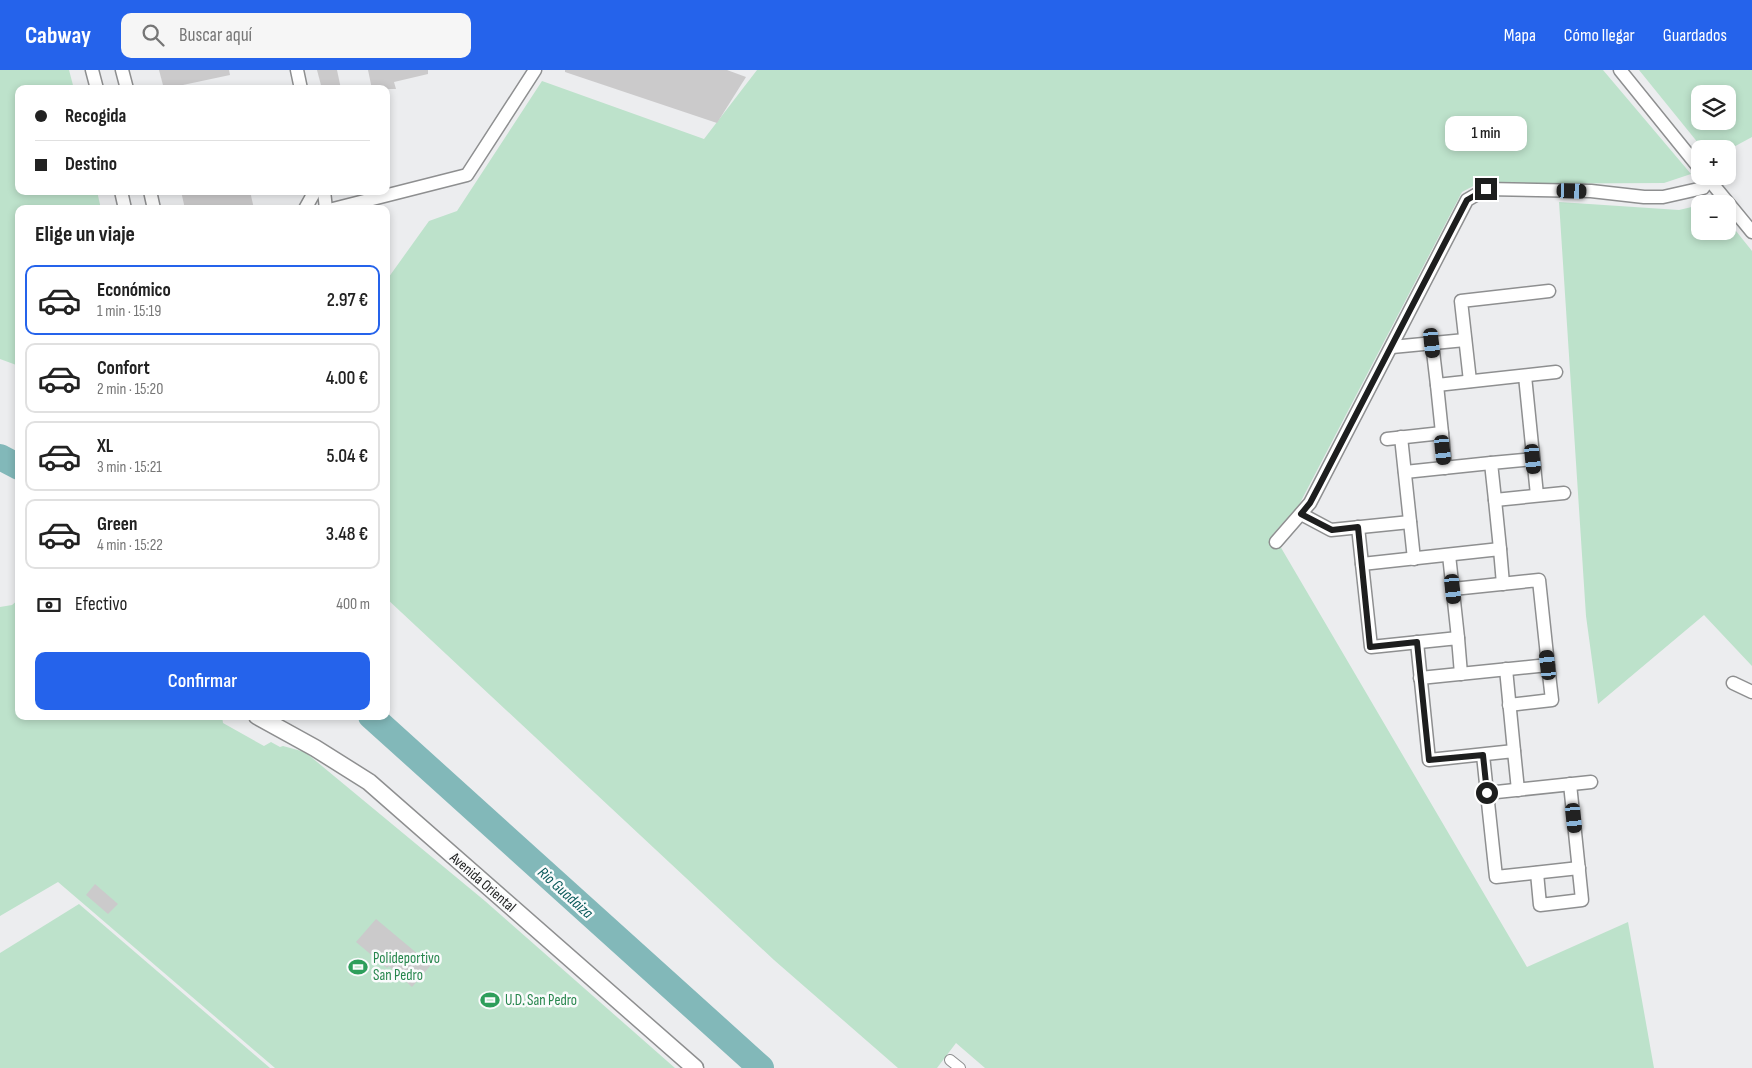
<!DOCTYPE html>
<html lang="es">
<meta charset="utf-8">
<style>
:root{--surface:#fff;--page:#f6f6f6;--text:#222;--muted:#767676;--line:#e0e0e0;--accent:#2563eb}
body{margin:0;font-family:"Sofia Sans Condensed",sans-serif;background:var(--page);color:var(--text);height:100vh;display:flex;flex-direction:column;font-size:19px;white-space:nowrap}
*{box-sizing:border-box;margin:0}
p{font-size:16px;color:var(--muted)}
.icon{flex:none;width:28px;height:28px;fill:none;stroke:currentColor;stroke-width:2;stroke-linecap:round;stroke-linejoin:round}
.map{position:relative;flex:1;overflow:hidden}
.panel{position:absolute;left:15px;top:135px;width:375px;height:515px;display:flex;flex-direction:column;background:var(--surface);border-radius:10px;box-shadow:0 2px 8px #0003}
.panel>*{flex:none}
.guide{position:absolute;left:15px;top:15px;width:375px;height:110px;border-radius:10px;box-shadow:0 2px 8px #0003;display:grid;align-content:center;height:110px;padding:0 20px;background:var(--surface)}
.fabs{position:absolute;left:1691px;top:15px;display:grid;gap:10px}
.fabs a{display:grid;place-items:center;width:45px;height:45px;border-radius:10px;background:var(--surface);box-shadow:0 2px 8px #0003;font-size:25px}
.end{position:absolute;width:22px;height:22px;margin:-11px;border:6px solid #1d1e1e;background:#fff;box-shadow:0 0 0 2px #fff}
.from{border-radius:50%}
.bubble{position:absolute;height:35px;border-radius:10px;background:var(--surface);box-shadow:0 2px 8px #0003;font-size:16px;font-weight:600;line-height:35px;text-align:center}
.car{position:absolute;width:15px;height:30px;margin:-15px -8px;border-radius:6px;box-shadow:0 0 4px 1px #0007;background:linear-gradient(#222 24%,#8ab4d8 0 40%,#222 0 76%,#8ab4d8 0 86%,#222 0)}
.guide b{display:flex;align-items:center;gap:18px;height:48px;font-size:19px}
.guide b+b{border-top:1px solid var(--line)}
.guide i{width:12px;height:12px;background:var(--text)}
ul{padding:0;list-style:none}
li{display:flex;align-items:center;gap:15px;height:70px;margin:0 10px 8px;padding:0 10px;border:2px solid var(--line);border-radius:10px}
li div{flex:1}
li b{display:block;font-size:19px}
li em{font-style:normal;font-weight:600}
li.on{border-color:var(--accent)}
li>.icon{width:45px;height:45px;stroke-width:1.5}
h2{padding:0 20px;font-size:22px;line-height:60px}
.pay{display:flex;align-items:center;gap:12px;height:55px;padding:0 20px;font-size:19px}
.pay p{margin-inline-start:auto}
.cta{display:flex;gap:10px;margin-top:auto;padding:10px 20px}
.cta a{flex:1;height:58px;border-radius:10px;background:var(--accent);color:#fff;font-size:20px;font-weight:600;line-height:58px;text-align:center}
header{display:flex;align-items:center;gap:30px;box-sizing:border-box;height:70px;padding:0 25px;background:var(--accent);color:#fff}
header strong{font-size:24px}
nav{display:flex;gap:28px;margin-inline-start:auto;font-size:18px}
.search{width:350px;height:45px;background:var(--page);display:flex;align-items:center;gap:12px;box-sizing:border-box;padding:0 18px;border-radius:10px;color:var(--muted);font-size:19px}
.map>svg:first-child{display:block}
.green{fill:#bde2cb;fill-rule:evenodd}
.lines{fill:none;stroke-linecap:round;stroke-linejoin:round}
.river{stroke:#82b8b9;stroke-width:26}
.building{fill:#cbcacb}
.pedestrian-casing{stroke:#8e8f90;stroke-width:12}
.minor-casing{stroke:#8e8f90;stroke-width:15}
.tertiary-casing{stroke:#8e8f90;stroke-width:19}
.pedestrian{stroke:#fff;stroke-width:10}
.minor{stroke:#fff;stroke-width:12}
.tertiary{stroke:#fff;stroke-width:16}
.route{stroke:#1d1e1e;stroke-width:6}
.labels{text-anchor:middle;stroke-width:5;stroke-linejoin:round;paint-order:stroke}
.street-label{font-size:15px;fill:#1d1e1e;stroke:#fafbfc}
.leisure-label{font-size:15px;fill:#27864d;stroke:#fafbfc;text-anchor:start}
.water-label{font-size:16px;font-style:italic;fill:#09595a;stroke:#fafbfc}
</style>
<header>
<strong>Cabway</strong>
<div class="search"><svg class="icon" aria-label="search" viewBox="0 0 24 24"><circle cx="10" cy="10" r="6"/><path d="M15 15l6 6"/></svg>Buscar aquí</div>
<nav><a>Mapa</a><a>Cómo llegar</a><a>Guardados</a></nav>
</header>
<div class="map">
<svg width="1752" height="998" viewBox="0 0 1752 998">
<rect width="100%" height="100%" fill="#ecedef"/>
<!-- green -->
<g class="green">
<path d="M 0,0 L 69,0 L 74,19 L 19,19 L 19,121 L 97,121 L 101,139 L 19,139 L 19,296 L 0,289 Z"/>
<path d="M 757,0 L 1603,0 L 1691,104 L 1664,113 L 1477,114 L 1462,122 L 1299,435 L 1273,464 L 1527,897 L 1628,852 L 1654,998 L 985,998 L 956,973 L 937,998 L 898,998 L 774,890 L 386,528 L 386,211 L 429,151 L 457,141 L 542,11 L 704,69 Z"/>
<path d="M 1639,0 L 1752,0 L 1752,67 L 1728,80 L 1728,79 L 1703,79 ZM 1700,24 L 1728,24 L 1728,51 L 1700,51 Z"/>
<path d="M 1559,132 L 1679,140 L 1700,135 L 1700,161 L 1728,161 L 1728,151 L 1752,181 L 1752,596 L 1704,545 L 1598,634 L 1586,546 Z"/>
<path d="M 19,529 L 19,646 L 222,646 L 223,653 L 264,676 L 271,672 L 280,677 L 283,676 L 305,682 L 485,831 L 675,998 L 275,998 L 58,812 L 0,846 L 0,537 L 12,535 Z"/>
<path d="M 79,834 L 270,998 L 0,998 L 0,883 Z"/>
</g>
<g class="lines">
<!-- river -->
<g class="river">
<path d="M 0,387 L 19,397"/>
<path d="M 371,646 L 761,998"/>
</g>
</g>
<!-- building -->
<g class="building">
<path d="M 159,0 L 229,0 L 230,5 L 164,19 Z"/>
<path d="M 317,0 L 337,0 L 341,19 L 322,19 Z"/>
<path d="M 368,0 L 428,0 L 428,4 L 394,12 L 396,19 L 372,19 Z"/>
<path d="M 565,0 L 727,0 L 746,7 L 717,53 L 565,2 Z"/>
<path d="M 181,121 L 250,121 L 254,139 L 185,139 Z"/>
<path d="M 95,814 L 118,834 L 108,844 L 86,825 Z"/>
<path d="M 376,849 L 431,895 L 412,917 L 389,896 L 387,898 L 356,872 Z"/>
</g>
<g class="lines">
<!-- pedestrian casing -->
<g class="pedestrian-casing">
<path id="pedestrian" d="M 950,990 L 960,998"/>
</g>
<!-- minor casing -->
<g class="minor-casing">
<g id="minor">
<path d="M 92,0 L 97,19"/>
<path d="M 122,0 L 127,19"/>
<path d="M 297,0 L 301,19"/>
<path d="M 1620,0 L 1700,99"/>
<path d="M 1706,106 L 1752,162"/>
<path d="M 121,121 L 125,139"/>
<path d="M 150,121 L 154,139"/>
<path d="M 324,121 L 326,139"/>
<path d="M 305,139 L 315,121"/>
<path d="M 333,139 L 467,105 L 535,0"/>
<path d="M 1432,273 L 1437,315 L 1556,302"/>
<path d="M 1392,277 L 1465,270"/>
<path d="M 1525,306 L 1537,425"/>
<path d="M 1470,311 L 1461,231 L 1549,221"/>
<path d="M 1437,315 L 1442,363"/>
<path d="M 1401,367 L 1414,489"/>
<path d="M 1387,369 L 1442,363 L 1445,398"/>
<path d="M 1533,389 L 1491,393 L 1495,430 L 1564,423"/>
<path d="M 1405,402 L 1491,393"/>
<path d="M 1495,430 L 1500,479"/>
<path d="M 1301,444 L 1331,460 L 1410,452"/>
<path d="M 1358,457 L 1371,577 L 1458,568 L 1461,604"/>
<path d="M 1276,472 L 1310,433 L 1467,130 L 1486,119 L 1591,121 L 1644,127 L 1663,127 L 1703,118 L 1708,110"/>
<path d="M 1449,485 L 1458,568"/>
<path d="M 1362,494 L 1500,479 L 1503,514"/>
<path d="M 1453,519 L 1539,510 L 1548,595"/>
<path d="M 1417,572 L 1429,690 L 1514,681 L 1518,720"/>
<path d="M 1506,599 L 1514,681"/>
<path d="M 1420,608 L 1548,595 L 1552,630 L 1509,635"/>
<path d="M 1733,613 L 1752,622"/>
<path d="M 1483,685 L 1487,723 L 1591,712"/>
<path d="M 1487,723 L 1496,807 L 1579,798"/>
<path d="M 1537,803 L 1540,835 L 1582,830 L 1570,714"/>
</g>
</g>
<!-- tertiary casing -->
<g class="tertiary-casing">
<path id="tertiary" d="M 257,646 L 315,678 L 369,712 L 695,998"/>
</g>
<!-- pedestrian -->
<use href="#pedestrian" class="pedestrian"/>
<!-- minor -->
<use href="#minor" class="minor"/>
<!-- tertiary -->
<use href="#tertiary" class="tertiary"/>
</g>
<g class="lines">
<!-- route -->
<path class="route" d="M 1486,119 L 1467,130 L 1319,416 L 1310,433 L 1301,444 L 1332,460 L 1358,457 L 1370,577 L 1417,572 L 1429,690 L 1483,685 L 1487,723"/>
</g>
<!-- icons -->
<defs>
<g id="stadium-bare" transform="scale(1.5)"><path d="M0-5a6.5 5 0 1 0 0 10a6.5 5 0 1 0 0-10ZM-3.5-1.8h7v3.6h-7Z" fill="#2e9e5b" stroke="#fafbfc" stroke-width="2.5" paint-order="stroke"/></g>
</defs>
<g fill-rule="evenodd">
<use href="#stadium-bare" x="358" y="897"/>
<use href="#stadium-bare" x="490" y="930"/>
</g>
<g class="labels">
<!-- street labels -->
<g class="street-label">
<text transform="translate(483 812) rotate(41)" y="5">Avenida Oriental</text>
</g>
<!-- leisure labels -->
<g class="leisure-label">
<text x="373" y="893">Polideportivo<tspan x="373" dy="17">San Pedro</tspan></text>
<text x="505" y="935">U.D. San Pedro</text>
</g>
<!-- water labels -->
<g class="water-label">
<text transform="translate(566 822) rotate(42)" y="6">Rio Guadaiza</text>
</g>
</g>
</svg>
<div class="fabs">
<a><svg class="icon" aria-label="layers" viewBox="0 0 24 24"><path d="M12 4l9 5-9 5-9-5zM3 14l9 5 9-5"/></svg></a>
<a>+</a>
<a>−</a>
</div>
<i class="end from" style="left:1487px;top:723px"></i>
<i class="end" style="left:1486px;top:119px"></i>
<div class="bubble" style="left:1445px;top:46px;width:82px">1 min</div>
<i class="car" style="left:1572px;top:121px;rotate:92deg"></i>
<i class="car" style="left:1432px;top:273px;rotate:174deg"></i>
<i class="car" style="left:1443px;top:380px;rotate:174deg"></i>
<i class="car" style="left:1533px;top:389px;rotate:174deg"></i>
<i class="car" style="left:1453px;top:519px;rotate:174deg"></i>
<i class="car" style="left:1548px;top:595px;rotate:354deg"></i>
<i class="car" style="left:1574px;top:748px;rotate:174deg"></i>
<div class="guide">
<b><i class="from"></i>Recogida</b>
<b><i></i>Destino</b>
</div>
<section class="panel">
<h2>Elige un viaje</h2>
<ul>
<li class="on"><svg class="icon" aria-label="car" viewBox="0 0 24 24"><path d="M5 17H2v-5l4-1 3-4h7l3 4 3 1v5h-3M9 17h6M6 11h13"/><circle cx="7" cy="17" r="2"/><circle cx="17" cy="17" r="2"/></svg><div><b>Económico</b><p>1 min · 15:19</p></div><em>2.97 €</em></li>
<li><svg class="icon" aria-label="car" viewBox="0 0 24 24"><path d="M5 17H2v-5l4-1 3-4h7l3 4 3 1v5h-3M9 17h6M6 11h13"/><circle cx="7" cy="17" r="2"/><circle cx="17" cy="17" r="2"/></svg><div><b>Confort</b><p>2 min · 15:20</p></div><em>4.00 €</em></li>
<li><svg class="icon" aria-label="car" viewBox="0 0 24 24"><path d="M5 17H2v-5l4-1 3-4h7l3 4 3 1v5h-3M9 17h6M6 11h13"/><circle cx="7" cy="17" r="2"/><circle cx="17" cy="17" r="2"/></svg><div><b>XL</b><p>3 min · 15:21</p></div><em>5.04 €</em></li>
<li><svg class="icon" aria-label="car" viewBox="0 0 24 24"><path d="M5 17H2v-5l4-1 3-4h7l3 4 3 1v5h-3M9 17h6M6 11h13"/><circle cx="7" cy="17" r="2"/><circle cx="17" cy="17" r="2"/></svg><div><b>Green</b><p>4 min · 15:22</p></div><em>3.48 €</em></li>
</ul>
<div class="pay"><svg class="icon" aria-label="cash" viewBox="0 0 24 24"><path d="M3 7h18v10H3z"/><circle cx="12" cy="12" r="2"/></svg>Efectivo<p>400 m</p></div>
<div class="cta"><a>Confirmar</a></div>
</section>
</div>
